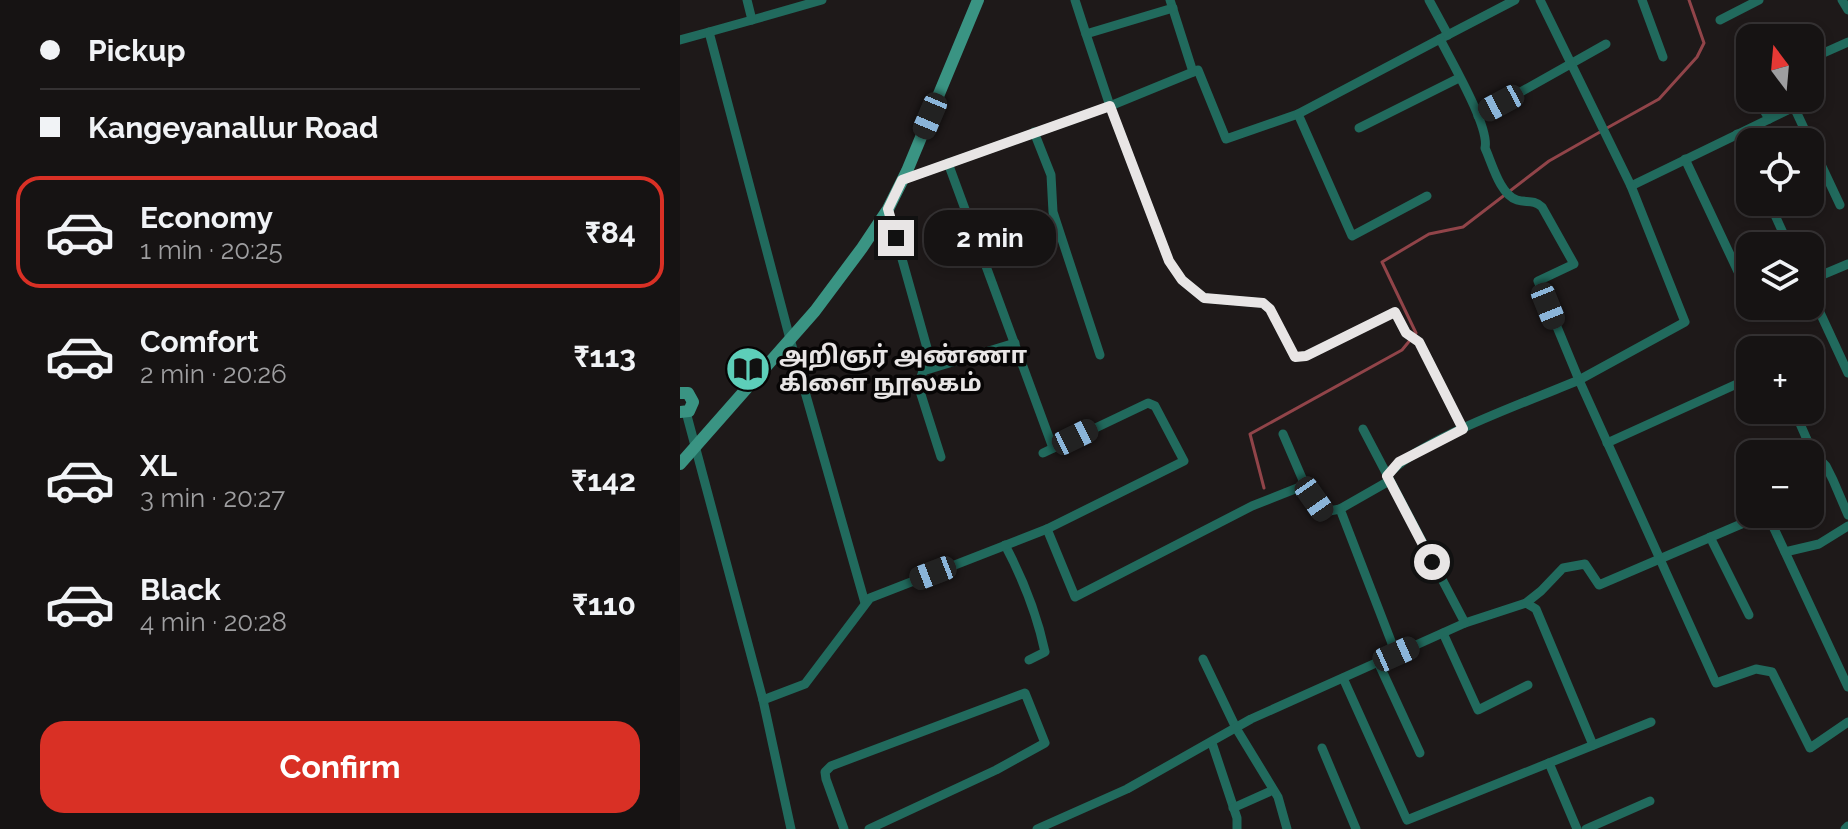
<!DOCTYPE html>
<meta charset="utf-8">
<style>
:root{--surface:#161313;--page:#1f1c1c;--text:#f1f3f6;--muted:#9e9ea0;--line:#353233;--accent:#d93025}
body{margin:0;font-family:Raleway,"Noto Sans Tamil",sans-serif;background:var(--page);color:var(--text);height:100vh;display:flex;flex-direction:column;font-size:30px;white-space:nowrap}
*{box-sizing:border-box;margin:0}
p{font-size:26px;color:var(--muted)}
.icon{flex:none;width:44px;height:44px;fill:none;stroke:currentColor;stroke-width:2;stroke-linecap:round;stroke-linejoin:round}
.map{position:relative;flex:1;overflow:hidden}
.sheet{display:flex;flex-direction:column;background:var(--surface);width:680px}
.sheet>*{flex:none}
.banner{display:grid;align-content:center;height:176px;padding:0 40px;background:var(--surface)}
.needle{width:52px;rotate:344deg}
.buttons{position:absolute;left:1056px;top:24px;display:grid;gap:16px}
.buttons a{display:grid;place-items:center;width:88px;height:88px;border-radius:16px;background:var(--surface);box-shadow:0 4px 12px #0003,0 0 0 2px var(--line);font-size:40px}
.end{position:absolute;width:36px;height:36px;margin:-18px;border:10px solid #e8e5e5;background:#111;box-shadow:0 0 0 4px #111}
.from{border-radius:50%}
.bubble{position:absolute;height:56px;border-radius:24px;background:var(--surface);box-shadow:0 4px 12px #0003,0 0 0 2px var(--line);font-size:26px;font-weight:700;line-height:56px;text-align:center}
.car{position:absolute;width:24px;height:48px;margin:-24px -12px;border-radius:10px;box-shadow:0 0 6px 2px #0007;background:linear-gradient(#222 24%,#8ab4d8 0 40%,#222 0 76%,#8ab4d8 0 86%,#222 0)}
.banner b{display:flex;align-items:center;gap:28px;height:76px;font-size:30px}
.banner b+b{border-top:2px solid var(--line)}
.banner i{width:20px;height:20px;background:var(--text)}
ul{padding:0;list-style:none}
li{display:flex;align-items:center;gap:24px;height:112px;margin:0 16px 12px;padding:0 24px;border:4px solid transparent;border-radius:24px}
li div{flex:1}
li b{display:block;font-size:30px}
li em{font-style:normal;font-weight:700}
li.on{border-color:var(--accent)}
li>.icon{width:72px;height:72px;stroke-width:1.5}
.action{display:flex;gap:16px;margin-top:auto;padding:16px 40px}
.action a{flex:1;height:92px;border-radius:24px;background:var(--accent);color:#fff;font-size:32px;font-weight:700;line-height:92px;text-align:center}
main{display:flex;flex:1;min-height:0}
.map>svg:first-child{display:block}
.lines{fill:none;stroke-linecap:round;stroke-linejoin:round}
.stream{stroke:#914449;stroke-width:3}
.street{stroke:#216a5d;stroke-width:9}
.secondary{stroke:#3a9483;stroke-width:12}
.route{stroke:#e8e5e5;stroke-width:10}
.labels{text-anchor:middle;stroke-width:7;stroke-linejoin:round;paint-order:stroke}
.poi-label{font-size:24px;font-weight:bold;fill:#e8e5e5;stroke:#070505;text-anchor:start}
</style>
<main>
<section class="sheet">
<div class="banner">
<b><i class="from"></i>Pickup</b>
<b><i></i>Kangeyanallur Road</b>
</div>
<ul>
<li class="on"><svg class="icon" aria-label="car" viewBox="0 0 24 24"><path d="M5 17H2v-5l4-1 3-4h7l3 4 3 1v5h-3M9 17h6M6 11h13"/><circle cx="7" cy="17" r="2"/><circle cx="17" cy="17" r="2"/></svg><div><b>Economy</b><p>1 min · 20:25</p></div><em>₹84</em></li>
<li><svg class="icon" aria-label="car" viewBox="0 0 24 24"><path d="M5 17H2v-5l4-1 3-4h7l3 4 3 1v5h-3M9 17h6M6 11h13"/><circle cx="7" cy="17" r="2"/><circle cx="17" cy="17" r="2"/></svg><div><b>Comfort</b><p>2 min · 20:26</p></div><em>₹113</em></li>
<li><svg class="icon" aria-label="car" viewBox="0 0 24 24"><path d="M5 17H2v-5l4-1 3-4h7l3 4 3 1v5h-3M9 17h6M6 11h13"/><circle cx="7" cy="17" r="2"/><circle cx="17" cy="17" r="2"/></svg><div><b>XL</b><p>3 min · 20:27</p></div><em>₹142</em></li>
<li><svg class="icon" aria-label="car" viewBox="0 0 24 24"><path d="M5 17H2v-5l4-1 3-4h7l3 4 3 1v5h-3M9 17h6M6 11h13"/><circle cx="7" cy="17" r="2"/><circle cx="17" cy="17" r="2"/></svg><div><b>Black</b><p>4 min · 20:28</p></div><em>₹110</em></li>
</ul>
<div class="action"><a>Confirm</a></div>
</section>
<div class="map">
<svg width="1168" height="829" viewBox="0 0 1168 829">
<rect width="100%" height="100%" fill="#1e1919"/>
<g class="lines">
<!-- stream -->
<g class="stream">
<path d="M 927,128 L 979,99 L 1017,57 L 1024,43 L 1009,0"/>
<path d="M 584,488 L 570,434 L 722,350 L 736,333 L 702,262 L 749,234 L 783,227 L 869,161 L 920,132"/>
</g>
<!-- street -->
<g class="street">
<path d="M 395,0 L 406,34"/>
<path d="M 490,0 L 513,72"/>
<path d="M 749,0 L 768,35"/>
<path d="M 962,0 L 983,57"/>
<path d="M 1162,0 L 1168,10"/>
<path d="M 72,20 L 142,0"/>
<path d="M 1040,20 L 1079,0"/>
<path d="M 29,32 L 72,20 L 67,0"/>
<path d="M 760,39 L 835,0"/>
<path d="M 0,40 L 29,32 L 110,339 L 185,603"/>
<path d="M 1130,59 L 1168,42"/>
<path d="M 1077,98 L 1089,119"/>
<path d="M 618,114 L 546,139 L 518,70 L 430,106 L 489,261 L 502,280 L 524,298 L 583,303 L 590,309 L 615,357 L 626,356 L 715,312 L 726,333 L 739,342 L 783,429"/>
<path d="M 798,116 L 926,44"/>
<path d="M 679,128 L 779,78"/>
<path d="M 354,132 L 371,175 L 373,212 L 420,355"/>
<path d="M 1057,134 L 1070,162"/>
<path d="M 1005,159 L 1070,297"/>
<path d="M 268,163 L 373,448"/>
<path d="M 222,180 L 430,106 L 406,34 L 493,8"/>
<path d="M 951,186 L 1114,107 L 1160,205"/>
<path d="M 747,196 L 672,236 L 618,114 L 760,39 C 771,61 810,127 805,148 C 812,163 820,195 837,200 C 847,203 853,199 862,207 L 894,264 L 858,281 L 899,380 L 1005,322 L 951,186 L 860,0"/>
<path d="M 1089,202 L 1109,246"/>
<path d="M 208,209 L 249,355 L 238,385 L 261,457"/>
<path d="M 1130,280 L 1168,264"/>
<path d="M 1130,291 L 1168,373"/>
<path d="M 1074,306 L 1076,310"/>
<path d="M 243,371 L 335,343"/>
<path d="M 1114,410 L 1132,451 L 1146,466 L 1153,480 L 1168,515"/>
<path d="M 6,412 L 83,700 L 111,829"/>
<path d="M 683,429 L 785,623 L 846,603 L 856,609 L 913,745"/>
<path d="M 927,443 L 1070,378"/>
<path d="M 707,476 C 736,440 853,400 899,380 L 1036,683 L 1076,669 L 1092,672 L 1130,748 L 1168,722"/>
<path d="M 709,481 L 660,509 L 716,654"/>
<path d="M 625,485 L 644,512 L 660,509"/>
<path d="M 367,529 L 395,597 L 572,506 L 625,485 L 603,434"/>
<path d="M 1030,537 L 1069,615"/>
<path d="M 325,545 C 343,579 357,614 365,652 L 349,660"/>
<path d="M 1105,552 L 1139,544 L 1168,526"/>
<path d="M 846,603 L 861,591 L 883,568 L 905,564 L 919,585 L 1080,516 L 1091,522 L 1168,687"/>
<path d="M 763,633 L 798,710 L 848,685"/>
<path d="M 523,659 L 556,728 L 598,797 L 607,829"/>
<path d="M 698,662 L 740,753"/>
<path d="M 663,678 L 727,820 L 971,722"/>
<path d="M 83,700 L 125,684 L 190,598 L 367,529 L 504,461 L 475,406 L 468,403 L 363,453"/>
<path d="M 532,743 L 557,818 L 557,829"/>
<path d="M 642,748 L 676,829"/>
<path d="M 869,763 L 897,829"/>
<path d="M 553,808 L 593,790"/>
<path d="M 164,829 L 146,779 L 145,772 L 151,766 L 345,693 L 365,743 L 316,770 L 189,829"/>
<path d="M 357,829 L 447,789 L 571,719 L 785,623"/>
<path d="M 906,829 L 970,801"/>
<path d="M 1165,829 L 1168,826"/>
</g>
<!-- secondary -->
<g class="secondary">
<path d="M 0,393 L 8,393 L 13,402 L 9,411 L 0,412"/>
<path d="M 0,464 L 135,311 L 182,248 L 208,209 L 227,171 L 298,0"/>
</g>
</g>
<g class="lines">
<!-- route -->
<path class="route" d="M 216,238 L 208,209 L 222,180 L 430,106 L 489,261 L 502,280 L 524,298 L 583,303 L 590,309 L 615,357 L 626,356 L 715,312 L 726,333 L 739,342 L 783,429 L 719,462 L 707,476 L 752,562"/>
</g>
<!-- icons -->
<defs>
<g id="library-disc" transform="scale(2.3)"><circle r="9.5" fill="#5dceb9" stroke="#070505"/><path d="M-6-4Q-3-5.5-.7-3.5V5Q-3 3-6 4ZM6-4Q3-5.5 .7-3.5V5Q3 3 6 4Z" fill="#111"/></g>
</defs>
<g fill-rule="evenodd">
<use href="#library-disc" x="68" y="369"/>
</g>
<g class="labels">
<!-- poi labels -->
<g class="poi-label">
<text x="99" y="363">அறிஞர் அண்ணா<tspan x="99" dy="28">கிளை நூலகம்</tspan></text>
</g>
</g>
</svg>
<div class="buttons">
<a><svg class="needle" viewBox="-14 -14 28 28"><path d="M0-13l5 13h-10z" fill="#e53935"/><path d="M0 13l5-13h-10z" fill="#9e9ea0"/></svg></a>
<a><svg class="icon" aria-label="locate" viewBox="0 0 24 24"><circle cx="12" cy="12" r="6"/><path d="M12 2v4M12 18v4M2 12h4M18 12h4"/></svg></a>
<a><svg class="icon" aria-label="layers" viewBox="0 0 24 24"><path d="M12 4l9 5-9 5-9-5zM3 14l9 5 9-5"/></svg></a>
<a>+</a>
<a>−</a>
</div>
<i class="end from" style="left:752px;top:562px"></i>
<i class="end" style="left:216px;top:238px"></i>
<div class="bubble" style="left:244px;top:210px;width:132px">2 min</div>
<i class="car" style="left:821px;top:103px;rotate:242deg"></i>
<i class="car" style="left:250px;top:116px;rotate:203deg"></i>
<i class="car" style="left:868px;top:306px;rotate:158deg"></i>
<i class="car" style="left:395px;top:437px;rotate:64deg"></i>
<i class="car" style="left:634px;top:499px;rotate:145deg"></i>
<i class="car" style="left:253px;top:573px;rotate:249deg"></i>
<i class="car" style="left:716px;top:654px;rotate:66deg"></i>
</div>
</main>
